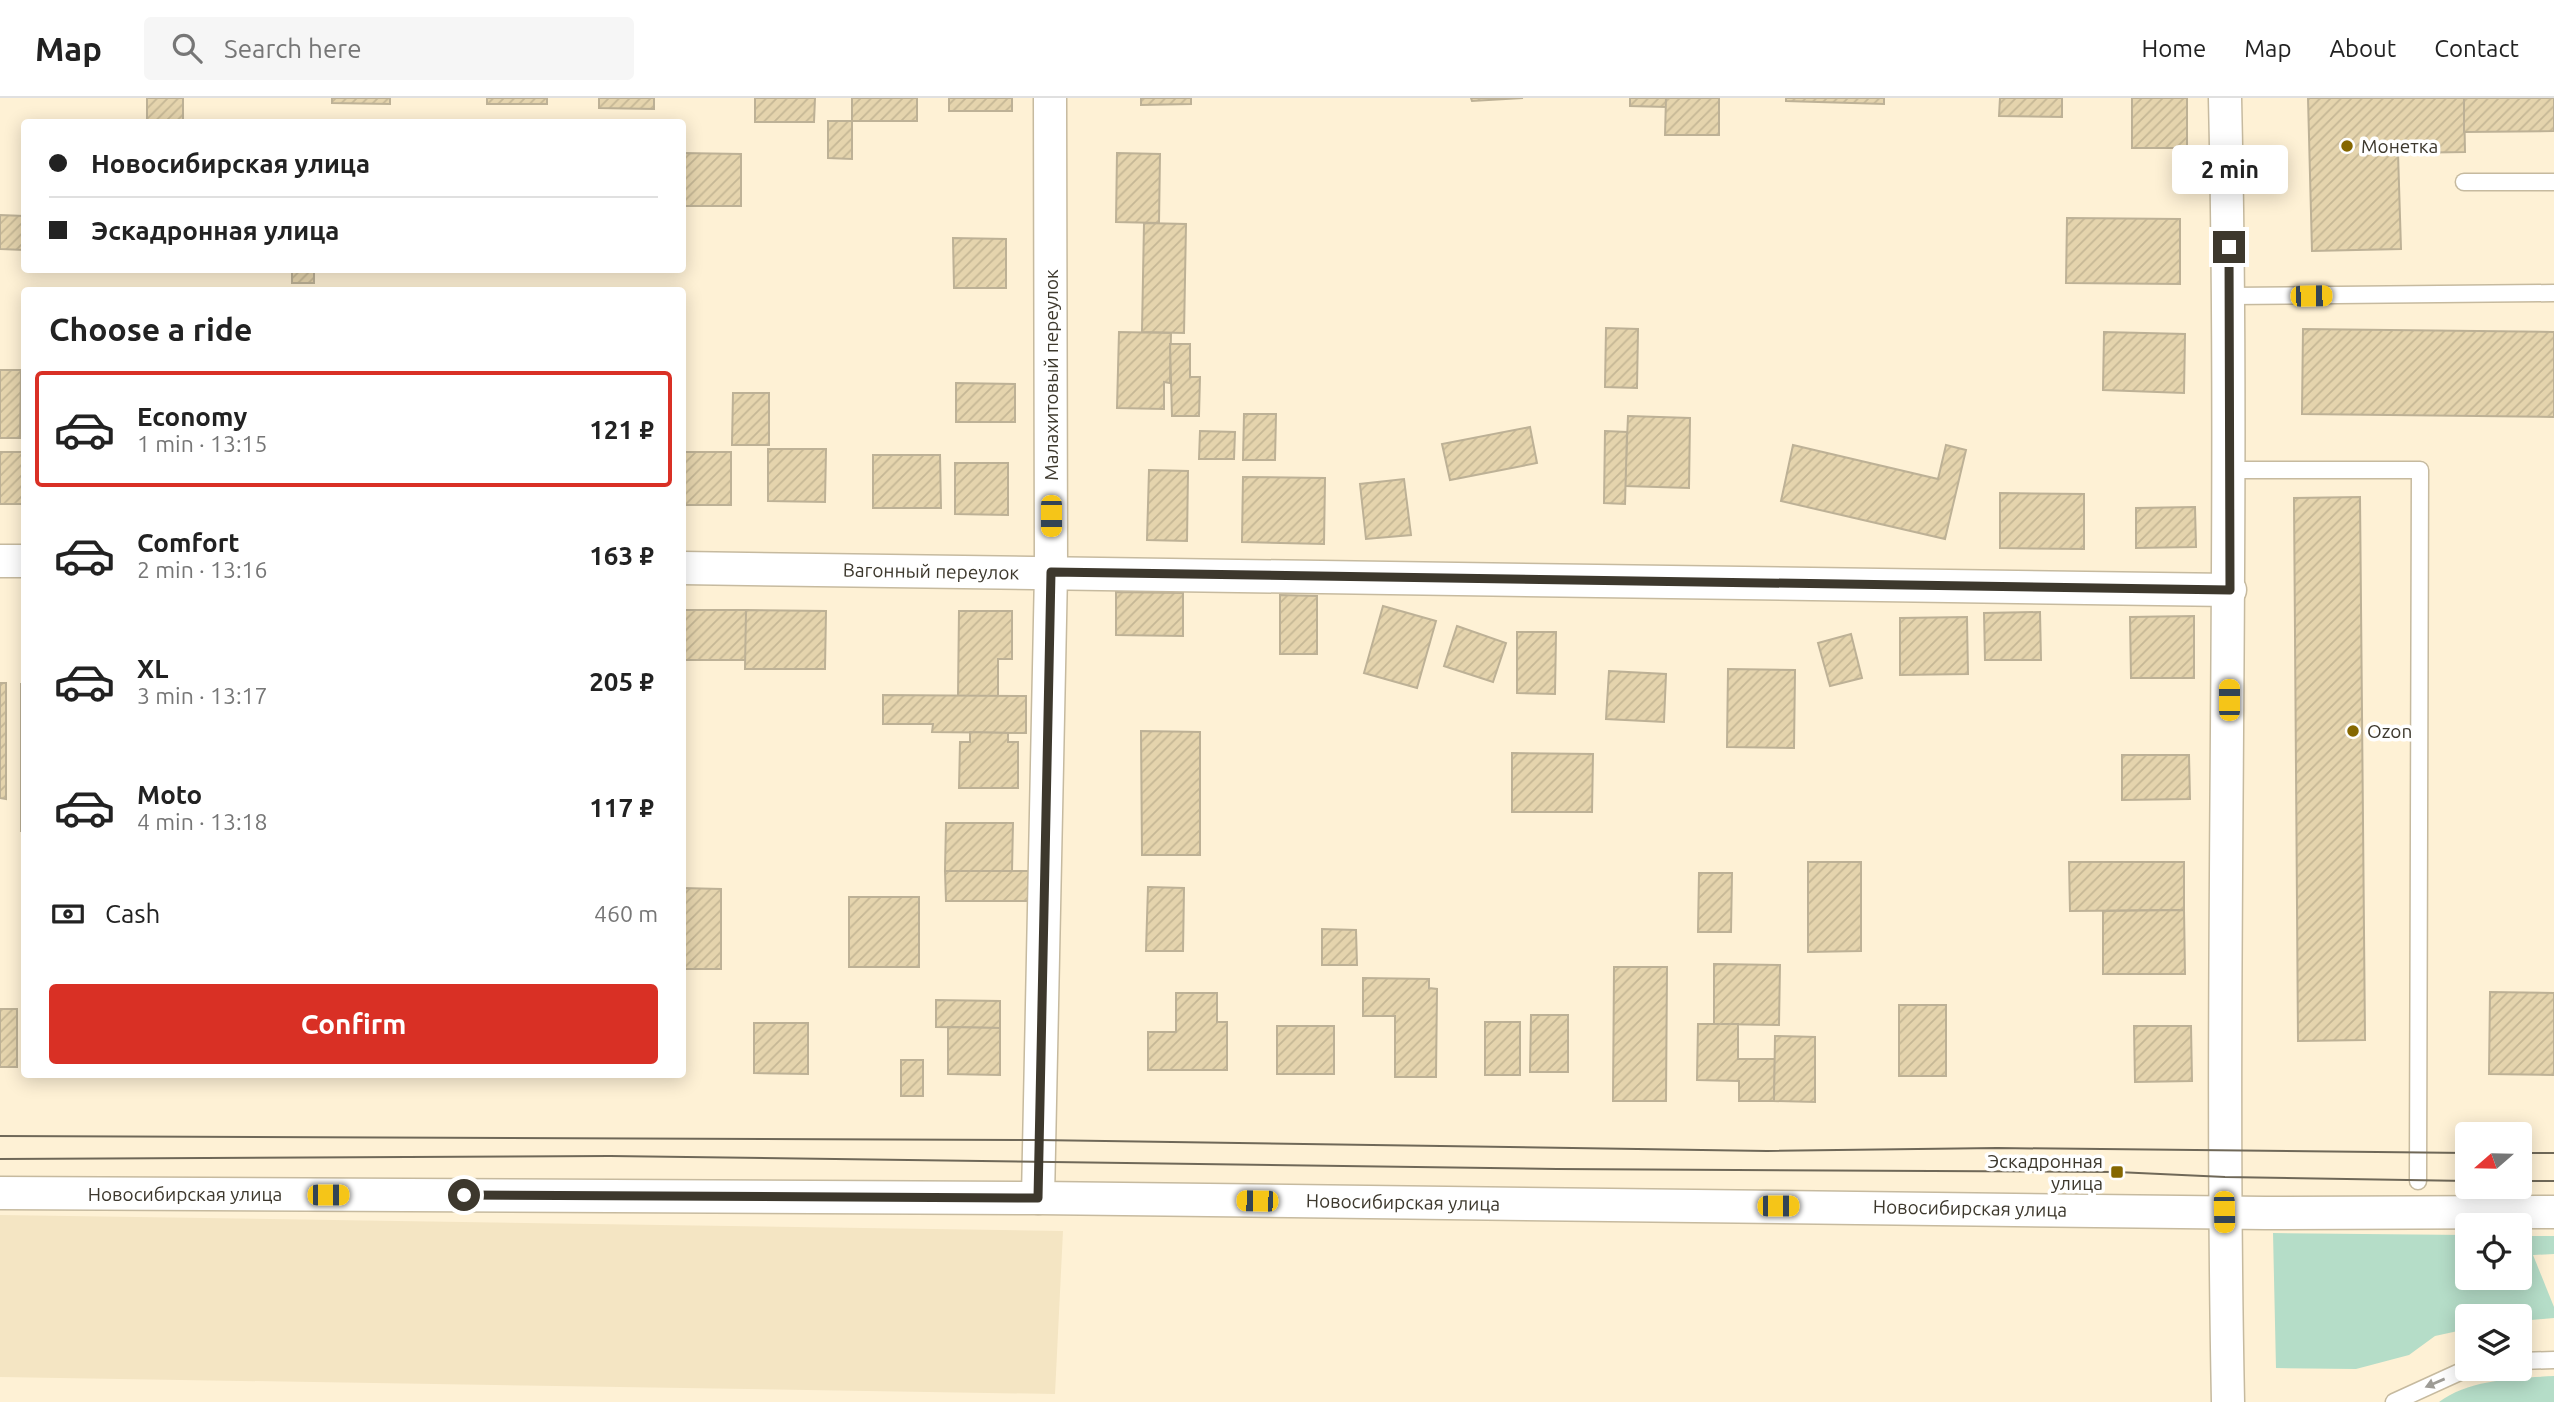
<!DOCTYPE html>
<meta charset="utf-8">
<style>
:root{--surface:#fff;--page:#f6f6f6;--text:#222;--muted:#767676;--line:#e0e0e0;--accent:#d93025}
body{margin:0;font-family:Ubuntu,sans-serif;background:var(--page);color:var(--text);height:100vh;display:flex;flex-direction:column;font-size:26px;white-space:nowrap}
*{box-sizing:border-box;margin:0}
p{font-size:23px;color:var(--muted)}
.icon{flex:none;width:38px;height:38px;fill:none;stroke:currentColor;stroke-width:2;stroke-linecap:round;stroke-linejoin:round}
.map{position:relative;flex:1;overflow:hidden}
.side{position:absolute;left:21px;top:189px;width:665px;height:791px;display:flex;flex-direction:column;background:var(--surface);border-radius:7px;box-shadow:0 4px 18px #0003}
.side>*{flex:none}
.top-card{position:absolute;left:21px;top:21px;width:665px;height:154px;border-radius:7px;box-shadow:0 4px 18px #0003;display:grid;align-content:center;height:154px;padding:0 28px;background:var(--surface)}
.needle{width:46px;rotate:250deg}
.fabs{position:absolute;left:2455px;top:1024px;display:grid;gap:14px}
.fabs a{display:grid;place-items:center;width:77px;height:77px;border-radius:7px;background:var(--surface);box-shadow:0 4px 18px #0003;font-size:35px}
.end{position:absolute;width:32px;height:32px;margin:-16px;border:9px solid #3d382d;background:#fff;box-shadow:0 0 0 4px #fff}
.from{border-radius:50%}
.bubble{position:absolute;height:49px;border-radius:7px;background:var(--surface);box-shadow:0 4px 18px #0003;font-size:23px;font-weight:700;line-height:49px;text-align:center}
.car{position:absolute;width:21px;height:42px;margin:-21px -10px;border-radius:9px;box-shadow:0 0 5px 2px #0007;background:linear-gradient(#f5c518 24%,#345 0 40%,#f5c518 0 76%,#345 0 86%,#f5c518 0)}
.top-card b{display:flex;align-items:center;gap:24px;height:66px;font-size:26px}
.top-card b+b{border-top:2px solid var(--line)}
.top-card i{width:18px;height:18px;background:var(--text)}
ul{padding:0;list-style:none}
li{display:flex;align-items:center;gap:21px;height:116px;margin:0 14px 10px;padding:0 14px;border:4px solid transparent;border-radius:7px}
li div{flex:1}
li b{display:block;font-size:26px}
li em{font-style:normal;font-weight:700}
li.current{border-color:var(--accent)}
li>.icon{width:63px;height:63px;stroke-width:1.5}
h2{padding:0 28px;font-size:32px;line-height:84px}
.pay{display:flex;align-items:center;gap:18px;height:77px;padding:0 28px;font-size:26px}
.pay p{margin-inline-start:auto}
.primary-button{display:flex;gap:14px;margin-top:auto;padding:14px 28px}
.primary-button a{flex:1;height:80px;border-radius:7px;background:var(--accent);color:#fff;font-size:28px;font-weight:700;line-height:80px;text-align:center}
header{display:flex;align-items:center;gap:42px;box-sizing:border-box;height:98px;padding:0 35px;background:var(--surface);border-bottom:2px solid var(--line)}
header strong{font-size:33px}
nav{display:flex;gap:38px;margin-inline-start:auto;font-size:24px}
.search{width:490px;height:63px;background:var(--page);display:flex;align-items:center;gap:18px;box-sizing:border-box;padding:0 24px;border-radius:7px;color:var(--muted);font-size:26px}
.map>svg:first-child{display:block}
.built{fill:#f4e5c3}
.grass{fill:#b5ddc8}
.building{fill:url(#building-hatch);stroke:#bdb196;stroke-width:2}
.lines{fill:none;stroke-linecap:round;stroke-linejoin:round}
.service-casing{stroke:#c6ba9f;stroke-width:19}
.minor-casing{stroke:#c6ba9f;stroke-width:35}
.service{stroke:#fff;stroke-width:16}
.minor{stroke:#fff;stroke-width:32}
.tram{stroke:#6f6858;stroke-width:2}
.oneway{fill:#9e9c96}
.route{stroke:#3d382d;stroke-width:9}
.poi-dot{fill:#856700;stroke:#fff;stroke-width:2.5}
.labels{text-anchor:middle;stroke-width:7;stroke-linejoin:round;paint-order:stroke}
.poi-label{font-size:19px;fill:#3d382d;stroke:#fff;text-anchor:start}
.street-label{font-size:19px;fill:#3d382d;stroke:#fff}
</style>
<header>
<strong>Map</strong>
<div class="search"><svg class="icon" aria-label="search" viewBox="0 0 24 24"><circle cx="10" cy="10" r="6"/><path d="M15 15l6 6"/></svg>Search here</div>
<nav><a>Home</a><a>Map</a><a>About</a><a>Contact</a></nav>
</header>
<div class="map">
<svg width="2554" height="1304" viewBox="0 0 2554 1304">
<defs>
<pattern id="building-hatch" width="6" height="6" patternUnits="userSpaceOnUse" patternTransform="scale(1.75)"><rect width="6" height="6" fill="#e5d4ad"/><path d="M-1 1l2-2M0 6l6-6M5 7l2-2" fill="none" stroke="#c5b795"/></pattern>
</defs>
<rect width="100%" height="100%" fill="#fef1d5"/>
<!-- built -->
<path class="built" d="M 0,1117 L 1063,1133 L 1055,1296 L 0,1279 Z"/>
<!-- grass -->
<g class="grass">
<path d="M 2273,1135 L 2467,1137 L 2468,1180 L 2520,1180 L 2520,1138 L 2554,1138 L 2554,1156 L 2533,1157 L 2554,1209 L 2554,1220 L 2520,1223 L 2520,1218 L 2468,1218 L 2467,1231 L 2435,1238 L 2409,1257 L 2356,1271 L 2276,1270 Z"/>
<path d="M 2554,1278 L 2554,1304 L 2439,1304 C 2469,1281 2518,1280 2554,1278 Z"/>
</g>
<!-- building -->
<g class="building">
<rect x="147" y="0" width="36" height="24"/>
<path d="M 332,0 L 390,0 L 390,6 L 332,5 Z"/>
<rect x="487" y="0" width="60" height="6"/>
<path d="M 599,0 L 654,0 L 654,11 L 599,10 Z"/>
<path d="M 755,0 L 815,0 L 814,24 L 755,24 Z"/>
<rect x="852" y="0" width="65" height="23"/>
<rect x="949" y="0" width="63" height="13"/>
<path d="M 1141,0 L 1191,0 L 1191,6 L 1141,7 Z"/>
<path d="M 1471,0 L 1523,0 L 1472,3 Z"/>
<path d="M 1630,0 L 1666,0 L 1666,9 L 1630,8 Z"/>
<path d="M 1666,0 L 1719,0 L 1719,37 L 1665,37 Z"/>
<path d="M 1786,0 L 1884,0 L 1884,6 L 1786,3 Z"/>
<path d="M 2000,0 L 2062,0 L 2062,19 L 1999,18 Z"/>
<rect x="2132" y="0" width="55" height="50"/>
<path d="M 2308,0 L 2464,0 L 2465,54 L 2398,55 L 2401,151 L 2312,153 Z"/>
<path d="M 2464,0 L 2554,0 L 2554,33 L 2464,34 Z"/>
<path d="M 828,23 L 852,23 L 852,61 L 828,60 Z"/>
<path d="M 682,55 L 741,56 L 741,108 L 682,108 Z"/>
<path d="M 1117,55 L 1160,56 L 1159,125 L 1116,124 Z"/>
<path d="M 0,117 L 24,118 L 24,152 L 0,151 Z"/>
<path d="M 2067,120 L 2180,121 L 2180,186 L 2066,185 Z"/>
<path d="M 1144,125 L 1186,126 L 1184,235 L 1142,234 Z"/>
<path d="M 953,140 L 1006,141 L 1006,190 L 954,190 Z"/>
<rect x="292" y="172" width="22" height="13"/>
<path d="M 1606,230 L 1638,231 L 1637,290 L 1605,289 Z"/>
<path d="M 2303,231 L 2554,234 L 2554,319 L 2302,316 Z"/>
<path d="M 1119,234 L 1171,235 L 1170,285 L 1164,284 L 1164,311 L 1117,310 Z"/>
<path d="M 2104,234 L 2185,236 L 2184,295 L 2103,292 Z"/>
<path d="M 1170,246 L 1190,246 L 1190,279 L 1200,279 L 1199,318 L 1172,318 Z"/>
<path d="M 0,272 L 21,272 L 20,340 L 0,340 Z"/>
<path d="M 956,285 L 1015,286 L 1015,324 L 956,324 Z"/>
<path d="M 733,295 L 769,295 L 769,347 L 732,347 Z"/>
<path d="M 1244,316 L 1276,316 L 1275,362 L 1243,362 Z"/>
<path d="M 1628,318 L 1690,320 L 1689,390 L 1625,388 Z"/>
<path d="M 1530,329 L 1537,365 L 1450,382 L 1442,346 Z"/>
<path d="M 1200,333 L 1235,334 L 1234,361 L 1199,361 Z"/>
<path d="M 1605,333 L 1627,334 L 1625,406 L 1604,405 Z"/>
<path d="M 1793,347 L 1938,381 L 1946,347 L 1966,352 L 1945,441 L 1781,403 Z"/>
<path d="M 768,351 L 826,351 L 825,404 L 768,403 Z"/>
<rect x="0" y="354" width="24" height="52"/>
<rect x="682" y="354" width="49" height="53"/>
<path d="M 873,357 L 940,357 L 941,410 L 873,410 Z"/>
<path d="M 955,365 L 1008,365 L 1008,417 L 955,416 Z"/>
<path d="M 1149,372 L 1188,373 L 1187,443 L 1147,442 Z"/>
<path d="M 1243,379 L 1325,380 L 1324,446 L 1242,444 Z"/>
<path d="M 1404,381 L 1411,437 L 1366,441 L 1360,386 Z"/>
<path d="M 2000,395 L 2084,396 L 2084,451 L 2000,450 Z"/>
<path d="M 2360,399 L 2365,942 L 2298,943 L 2294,400 Z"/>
<path d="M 2195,409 L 2196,449 L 2136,450 L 2136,410 Z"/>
<path d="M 1116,494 L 1183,495 L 1183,538 L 1116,537 Z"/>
<path d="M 1280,497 L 1317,498 L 1317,556 L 1280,556 Z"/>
<path d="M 1383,508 L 1436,523 L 1417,590 L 1364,575 Z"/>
<rect x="682" y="512" width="64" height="50"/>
<path d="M 746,512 L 826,513 L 825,571 L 745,571 Z"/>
<path d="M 959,513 L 1012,513 L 1012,561 L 998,561 L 998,598 L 958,598 Z"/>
<path d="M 2040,514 L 2041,562 L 1985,562 L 1984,515 Z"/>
<path d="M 2194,518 L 2194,580 L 2131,580 L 2130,519 Z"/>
<path d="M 1967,519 L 1968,576 L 1900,577 L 1900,520 Z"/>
<path d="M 1457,528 L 1506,545 L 1493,584 L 1444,568 Z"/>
<path d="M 1517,534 L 1556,534 L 1555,596 L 1517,595 Z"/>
<path d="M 1851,536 L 1862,580 L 1830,588 L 1818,545 Z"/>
<path d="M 1728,571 L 1795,572 L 1794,650 L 1727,649 Z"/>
<path d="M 1609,573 L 1666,576 L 1664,624 L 1606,621 Z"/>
<path d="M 0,585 L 6,585 L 6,701 L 0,700 Z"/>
<rect x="21" y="586" width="3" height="147"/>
<path d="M 883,597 L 1026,598 L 1026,635 L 932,634 L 933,626 L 883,626 Z"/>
<path d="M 1141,633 L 1200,634 L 1200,757 L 1142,757 Z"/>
<path d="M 970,634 L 1008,635 L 1008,644 L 1018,644 L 1018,690 L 959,690 L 960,644 L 970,644 Z"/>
<path d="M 1512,655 L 1593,656 L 1592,714 L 1512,714 Z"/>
<path d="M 2122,657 L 2189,657 L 2190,701 L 2122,702 Z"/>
<path d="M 946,725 L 1013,725 L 1012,773 L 945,773 Z"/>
<path d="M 1808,764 L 1861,764 L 1861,853 L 1808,854 Z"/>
<path d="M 2069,764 L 2184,764 L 2184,812 L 2070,813 Z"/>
<path d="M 945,773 L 1029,773 L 1028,803 L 946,803 Z"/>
<path d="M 1699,775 L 1732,775 L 1731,834 L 1698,834 Z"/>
<path d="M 1148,789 L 1184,790 L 1183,853 L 1146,853 Z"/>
<path d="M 682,790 L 721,791 L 721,871 L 682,871 Z"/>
<rect x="849" y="799" width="70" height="70"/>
<path d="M 2184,812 L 2185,876 L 2103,876 L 2103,813 Z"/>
<path d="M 1322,831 L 1356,832 L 1357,867 L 1322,867 Z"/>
<path d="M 1714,866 L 1780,867 L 1779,927 L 1714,926 Z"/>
<path d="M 1614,869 L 1667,869 L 1666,1003 L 1613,1003 Z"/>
<path d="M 1363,880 L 1429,881 L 1429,890 L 1437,891 L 1436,979 L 1395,979 L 1395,918 L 1363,918 Z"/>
<path d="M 2490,894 L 2554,895 L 2554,977 L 2489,976 Z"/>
<path d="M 1176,895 L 1217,895 L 1217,924 L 1227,924 L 1227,972 L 1148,972 L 1148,934 L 1176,934 Z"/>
<path d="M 936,902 L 1000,903 L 1000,930 L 936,929 Z"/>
<rect x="1899" y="907" width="47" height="71"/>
<rect x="0" y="911" width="17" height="58"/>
<path d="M 1531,917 L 1568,917 L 1568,974 L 1530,974 Z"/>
<rect x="1485" y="924" width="35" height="53"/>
<path d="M 754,925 L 808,925 L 808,976 L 754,975 Z"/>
<path d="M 1698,926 L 1738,926 L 1738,961 L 1775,961 L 1774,1003 L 1739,1003 L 1739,983 L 1697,982 Z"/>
<rect x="1277" y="928" width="57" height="48"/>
<path d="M 2134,928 L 2191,928 L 2192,983 L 2135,984 Z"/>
<path d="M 948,929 L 1000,930 L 1000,977 L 948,976 Z"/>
<path d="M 1775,938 L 1815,939 L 1815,1004 L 1774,1003 Z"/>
<rect x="901" y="962" width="22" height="36"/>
</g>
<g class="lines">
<!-- service casing -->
<g class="service-casing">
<g id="service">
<path d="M 2464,84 L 2554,84"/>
<path d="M 2230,198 L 2554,195"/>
<path d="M 2229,372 L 2420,372 L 2418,1083"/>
<path d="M 2520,1263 L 2554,1262"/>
<path d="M 2394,1304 L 2462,1273 L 2477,1270"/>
</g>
</g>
<!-- minor casing -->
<g class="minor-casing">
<g id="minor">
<path d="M 2225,0 C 2235,435 2219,869 2228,1304"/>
<path d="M 0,463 L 24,463"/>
<path d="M 682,470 L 2230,492"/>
<path d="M 0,1095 L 1038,1100 L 2265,1115 L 2554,1114"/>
<path d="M 1038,1100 L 1051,474 L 1050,0"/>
</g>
</g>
<!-- service -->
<use href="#service" class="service"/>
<!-- minor -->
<use href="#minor" class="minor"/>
<!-- tram -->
<g class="tram">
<path d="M 0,1038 L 1038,1042 L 1767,1053 L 1997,1050 L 2468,1055"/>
<path d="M 2520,1055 L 2554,1055"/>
<path d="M 0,1061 L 610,1058 L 1557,1071 L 2117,1074 L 2225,1079 L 2468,1083"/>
<path d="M 2520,1083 L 2554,1083"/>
</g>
</g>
<!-- one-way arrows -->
<defs><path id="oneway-solid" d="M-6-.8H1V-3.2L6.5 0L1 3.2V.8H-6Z" transform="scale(1.75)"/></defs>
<use class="oneway" href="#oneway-solid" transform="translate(2435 1285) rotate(157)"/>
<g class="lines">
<!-- route -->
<path class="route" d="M 464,1097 L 1038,1100 L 1051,474 L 2230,492 L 2229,149"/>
</g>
<!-- markers -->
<g class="poi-dot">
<circle cx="2347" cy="48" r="7"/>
<circle cx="2353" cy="633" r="7"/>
<rect x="2110" y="1067" width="14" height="14" rx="3.5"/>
</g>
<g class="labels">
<!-- poi labels -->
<g class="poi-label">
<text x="2361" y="55">Монетка</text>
<text x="2367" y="640">Ozon</text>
<text x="2103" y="1070" text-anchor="end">Эскадронная<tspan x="2103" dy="22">улица</tspan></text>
</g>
<!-- street labels -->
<g class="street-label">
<text transform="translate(1051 277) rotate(-90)" y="7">Малахитовый переулок</text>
<text transform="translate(931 473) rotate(1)" y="7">Вагонный переулок</text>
<text x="185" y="1103">Новосибирская улица</text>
<text transform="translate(1403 1104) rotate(1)" y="7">Новосибирская улица</text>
<text transform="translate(1970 1110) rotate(1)" y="7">Новосибирская улица</text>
</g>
</g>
</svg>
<div class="fabs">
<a><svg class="needle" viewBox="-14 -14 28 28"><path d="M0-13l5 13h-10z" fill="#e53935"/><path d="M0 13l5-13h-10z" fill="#767676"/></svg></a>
<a><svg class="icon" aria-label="locate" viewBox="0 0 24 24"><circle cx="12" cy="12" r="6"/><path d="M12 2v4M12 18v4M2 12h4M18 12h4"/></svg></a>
<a><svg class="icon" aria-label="layers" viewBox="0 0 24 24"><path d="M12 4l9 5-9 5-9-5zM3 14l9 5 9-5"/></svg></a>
</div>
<i class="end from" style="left:464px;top:1097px"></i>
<i class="end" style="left:2229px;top:149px"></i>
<div class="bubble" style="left:2172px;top:47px;width:116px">2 min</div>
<i class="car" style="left:2311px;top:198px;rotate:89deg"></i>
<i class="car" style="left:1051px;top:418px;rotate:180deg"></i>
<i class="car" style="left:2229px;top:602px;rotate:0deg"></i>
<i class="car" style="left:328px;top:1097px;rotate:90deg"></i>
<i class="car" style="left:1257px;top:1103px;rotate:271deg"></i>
<i class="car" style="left:1778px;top:1108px;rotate:90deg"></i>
<i class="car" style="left:2224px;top:1114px;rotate:179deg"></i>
<div class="top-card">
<b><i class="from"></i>Новосибирская улица</b>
<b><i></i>Эскадронная улица</b>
</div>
<section class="side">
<h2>Choose a ride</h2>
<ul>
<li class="current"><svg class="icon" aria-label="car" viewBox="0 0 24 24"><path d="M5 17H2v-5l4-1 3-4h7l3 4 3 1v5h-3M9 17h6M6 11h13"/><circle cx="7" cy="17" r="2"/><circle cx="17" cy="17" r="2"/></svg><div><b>Economy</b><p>1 min · 13:15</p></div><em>121 ₽</em></li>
<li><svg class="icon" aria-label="car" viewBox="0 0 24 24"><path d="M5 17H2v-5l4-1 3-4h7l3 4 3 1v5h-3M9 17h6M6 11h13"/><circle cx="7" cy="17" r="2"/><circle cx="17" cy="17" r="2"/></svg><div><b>Comfort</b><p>2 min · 13:16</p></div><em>163 ₽</em></li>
<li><svg class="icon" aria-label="car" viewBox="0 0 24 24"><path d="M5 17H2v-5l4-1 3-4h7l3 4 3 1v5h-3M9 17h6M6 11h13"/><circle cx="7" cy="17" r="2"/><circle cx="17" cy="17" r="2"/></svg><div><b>XL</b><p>3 min · 13:17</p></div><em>205 ₽</em></li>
<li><svg class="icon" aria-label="car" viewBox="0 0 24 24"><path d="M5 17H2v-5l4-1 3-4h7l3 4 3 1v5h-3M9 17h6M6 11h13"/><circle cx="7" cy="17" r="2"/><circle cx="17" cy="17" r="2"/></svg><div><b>Moto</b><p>4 min · 13:18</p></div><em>117 ₽</em></li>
</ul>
<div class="pay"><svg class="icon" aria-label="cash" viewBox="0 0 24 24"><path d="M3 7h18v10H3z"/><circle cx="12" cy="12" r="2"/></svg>Cash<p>460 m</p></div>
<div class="primary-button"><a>Confirm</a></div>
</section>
</div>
